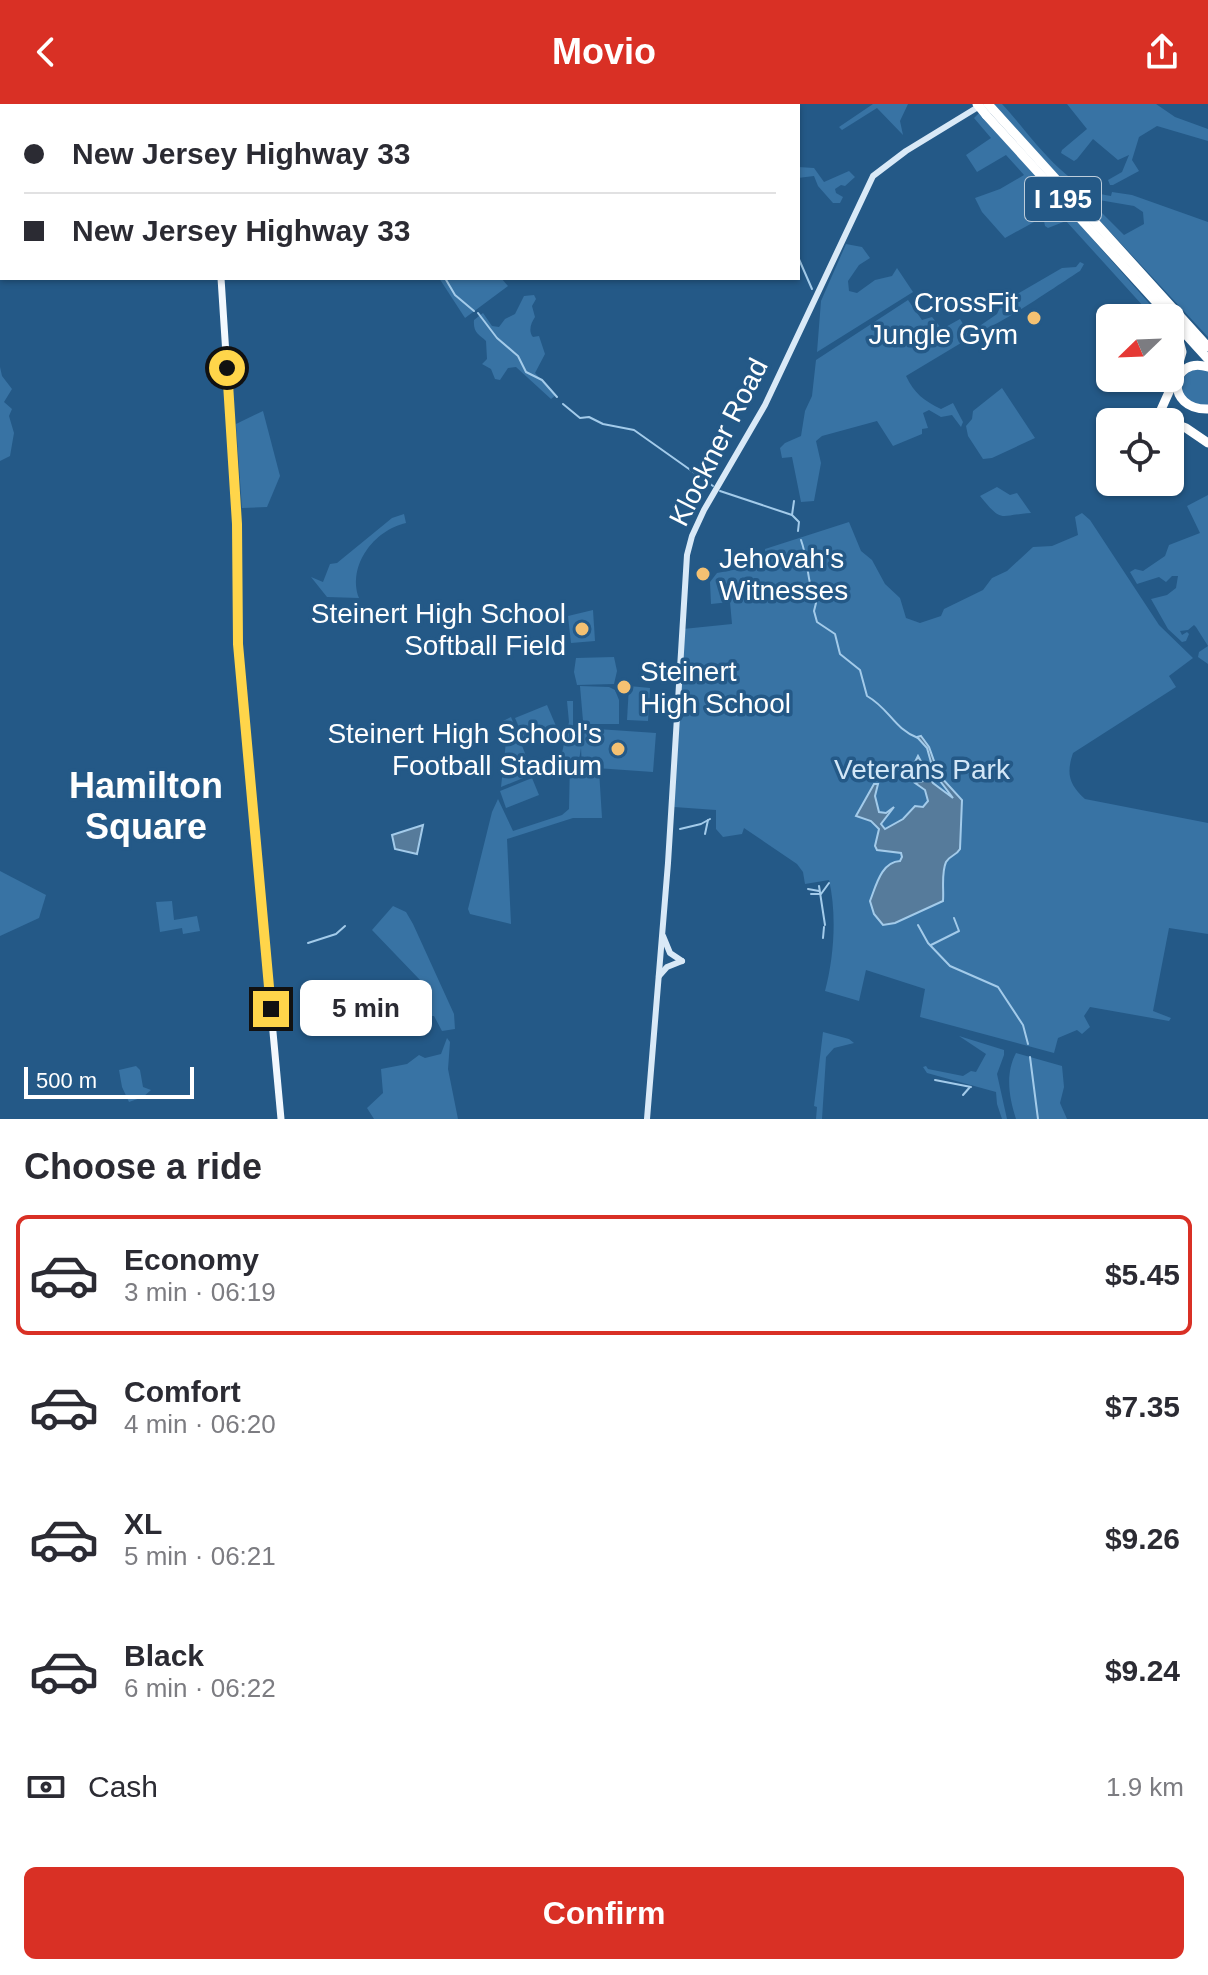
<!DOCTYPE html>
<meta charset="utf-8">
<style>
:root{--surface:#fff;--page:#f7f7f7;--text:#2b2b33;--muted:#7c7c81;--line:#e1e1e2;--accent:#d93025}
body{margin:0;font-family:Arial,sans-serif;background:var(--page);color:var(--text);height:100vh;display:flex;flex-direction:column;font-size:30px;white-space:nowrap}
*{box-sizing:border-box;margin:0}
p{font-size:26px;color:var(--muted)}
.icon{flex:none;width:44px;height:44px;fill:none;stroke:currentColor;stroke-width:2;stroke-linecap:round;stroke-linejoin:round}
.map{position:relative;height:1015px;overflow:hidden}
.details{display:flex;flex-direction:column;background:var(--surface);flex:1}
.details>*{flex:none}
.guide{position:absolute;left:0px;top:0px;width:800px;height:176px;box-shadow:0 2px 6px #0004;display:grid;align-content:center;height:176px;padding:0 24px;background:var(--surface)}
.needle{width:52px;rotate:247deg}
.controls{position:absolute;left:1096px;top:200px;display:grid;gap:16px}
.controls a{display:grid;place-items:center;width:88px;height:88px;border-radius:12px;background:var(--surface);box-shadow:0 2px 6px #0004;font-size:40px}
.scale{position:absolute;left:24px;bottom:20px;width:170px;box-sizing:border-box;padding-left:8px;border:4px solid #fff;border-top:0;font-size:22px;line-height:28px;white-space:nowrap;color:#fff;-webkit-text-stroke:6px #245987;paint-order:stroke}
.end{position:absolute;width:36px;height:36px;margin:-18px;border:10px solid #ffd54a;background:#111;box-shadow:0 0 0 4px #111}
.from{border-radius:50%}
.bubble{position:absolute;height:56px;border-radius:12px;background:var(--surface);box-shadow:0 2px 6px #0004;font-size:26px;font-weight:700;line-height:56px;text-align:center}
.guide b{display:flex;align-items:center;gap:28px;height:76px;font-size:30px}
.guide b+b{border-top:2px solid var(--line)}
.guide i{width:20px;height:20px;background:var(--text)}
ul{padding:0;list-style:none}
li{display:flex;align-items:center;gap:24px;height:120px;margin:0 16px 12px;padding:0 8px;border:4px solid transparent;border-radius:12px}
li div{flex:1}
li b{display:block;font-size:30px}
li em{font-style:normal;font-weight:700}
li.active{border-color:var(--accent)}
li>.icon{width:72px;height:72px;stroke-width:1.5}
h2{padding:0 24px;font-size:36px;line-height:96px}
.pay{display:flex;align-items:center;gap:20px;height:88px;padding:0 24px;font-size:30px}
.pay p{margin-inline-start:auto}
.primary-button{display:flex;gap:16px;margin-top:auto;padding:16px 24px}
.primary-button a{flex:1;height:92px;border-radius:12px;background:var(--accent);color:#fff;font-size:32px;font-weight:700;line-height:92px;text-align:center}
header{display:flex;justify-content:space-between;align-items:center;height:104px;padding:0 24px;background:var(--accent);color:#fff;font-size:36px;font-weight:700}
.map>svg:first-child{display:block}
.green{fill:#3873a4;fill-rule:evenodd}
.water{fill:#567b9b;stroke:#a3cbea;stroke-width:2}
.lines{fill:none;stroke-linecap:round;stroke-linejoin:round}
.stream{stroke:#a3cbea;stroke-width:2}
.secondary{stroke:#d9e9f7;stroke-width:6}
.primary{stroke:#f2f8fe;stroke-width:7}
.highway{stroke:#fff;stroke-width:9}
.highway-bridge{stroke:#fff;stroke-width:9}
.route{stroke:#ffd54a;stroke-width:10}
.poi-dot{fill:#f4c172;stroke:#245987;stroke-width:3}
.labels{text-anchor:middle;stroke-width:7;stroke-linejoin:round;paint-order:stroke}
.shield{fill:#245987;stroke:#bdcddb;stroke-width:2}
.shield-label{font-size:26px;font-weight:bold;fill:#fff}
.poi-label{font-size:28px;fill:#fff;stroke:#245987;text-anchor:end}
.street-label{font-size:28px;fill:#fff;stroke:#245987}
.park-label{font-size:28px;fill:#d3e7f7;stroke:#245987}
.district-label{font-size:36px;font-weight:bold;fill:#fff;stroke:#245987}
</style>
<header><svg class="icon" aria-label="back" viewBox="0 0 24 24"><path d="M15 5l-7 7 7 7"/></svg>Movio<svg class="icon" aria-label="share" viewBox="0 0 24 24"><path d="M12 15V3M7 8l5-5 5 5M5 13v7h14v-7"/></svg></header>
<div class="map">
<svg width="1208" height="1015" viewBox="0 0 1208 1015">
<rect width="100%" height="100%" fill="#245987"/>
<!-- green -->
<g class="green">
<path d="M 873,0 L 908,0 L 900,17 L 903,31 L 877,4 L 842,26 L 839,23 Z"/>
<path d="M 995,0 L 1002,0 C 1032,32 1066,87 1111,92 L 1112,88 L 1132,91 L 1208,118 L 1208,233 L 994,3 ZM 1093,95 L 1134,102 L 1143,108 L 1144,120 L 1124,131 L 1093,100 Z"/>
<path d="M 1067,0 L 1156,0 L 1175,13 L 1208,25 L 1208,37 L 1157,22 L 1139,33 L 1132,56 L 1139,67 L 1113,81 L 1110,81 L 1108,76 L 1122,68 L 1129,51 L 1118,56 L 1093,35 L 1077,55 L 1074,57 L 1061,49 L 1062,46 L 1087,25 Z"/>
<path d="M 979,9 L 1063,102 L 1005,134 L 982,108 L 975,94 L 1000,85 L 1024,71 L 1006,51 L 977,68 L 966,51 L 991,34 L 974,14 Z"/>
<path d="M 798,63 L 814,64 L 824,78 L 849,67 L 855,73 L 845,82 L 841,81 L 835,85 L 836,89 L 843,93 L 840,99 L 833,99 L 818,82 L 814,72 L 798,74 Z"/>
<path d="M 1063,106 L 1067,106 L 1162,214 L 1154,214 L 1066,117 L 1048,124 L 1045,122 L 1044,117 Z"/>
<path d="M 846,140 L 862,143 L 870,154 L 859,161 L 848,177 L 849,187 L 857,189 L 875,176 L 892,172 L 897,164 L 913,188 L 817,248 L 821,197 Z"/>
<path d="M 1080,158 L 1084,160 L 1080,167 C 1062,178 991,228 977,227 L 981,221 L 997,210 L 1002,199 L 1062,164 L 1076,163 Z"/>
<path d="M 439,174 L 501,174 L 508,182 L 465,214 Z"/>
<path d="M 534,191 L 536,195 L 532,202 L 535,213 C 531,219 528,227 533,233 L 539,232 L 545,250 L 535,269 L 556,291 L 551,295 L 516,263 L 508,264 L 500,276 L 495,275 L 491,265 L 482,260 L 487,255 L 486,237 C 479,230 473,229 474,216 L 483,209 L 492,222 L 499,223 L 505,215 L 515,210 L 524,192 Z"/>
<path d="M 908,196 L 922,216 L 932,213 L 942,225 L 960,215 L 971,233 L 906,272 C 914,289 924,297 941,305 L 953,299 L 963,318 L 961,323 L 952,311 L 941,313 L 929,306 L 923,309 L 928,324 L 922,325 L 922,330 L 893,342 L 877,317 L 822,332 L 816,337 L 821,359 L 814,397 L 801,398 L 792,353 L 782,354 L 780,344 L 785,339 L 801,332 L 805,307 L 812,292 L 816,256 Z"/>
<path d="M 0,263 L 2,272 L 12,285 L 4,298 L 12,305 L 9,312 L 14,329 L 10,352 L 0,357 Z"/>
<path d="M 1194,264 L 1208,267 L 1208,303 L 1183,295 C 1180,279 1180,274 1194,264 Z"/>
<path d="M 1002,284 L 1035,334 L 992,354 L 983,355 L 968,332 L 966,322 L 972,315 L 973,307 Z"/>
<path d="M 263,307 L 280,372 L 267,403 L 242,404 L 236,320 Z"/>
<path d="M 997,383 L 1010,391 L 1017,389 L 1031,409 C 998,411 1003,420 980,392 Z"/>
<path d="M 1208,391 L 1208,560 L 1198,553 L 1199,548 L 1208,542 L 1196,523 L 1194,521 L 1188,526 L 1180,527 L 1182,531 L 1187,528 L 1189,530 L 1186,537 L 1182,538 L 1168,525 L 1151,495 L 1167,491 L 1176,484 L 1178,472 L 1172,472 L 1166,478 L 1159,473 L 1137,480 L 1130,468 L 1135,465 L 1143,467 L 1165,452 L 1169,441 L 1200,429 L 1187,402 Z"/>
<path d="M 1082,409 L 1090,416 L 1159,521 L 1193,554 L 1169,572 L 1176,583 L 1073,649 C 1066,670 1069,680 1085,695 L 1208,719 L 1208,830 L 1169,824 L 1153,907 L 1171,914 L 1169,917 L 1090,903 L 1084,912 L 1090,923 L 1082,930 L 1077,926 L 1058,934 L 1054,949 L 920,913 L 925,885 L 866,866 L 859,897 L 825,887 C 834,854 837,810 829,776 L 805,780 L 803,768 L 797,760 L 744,724 L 742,730 L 723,733 L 716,725 L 716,706 L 674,703 L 683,525 L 732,520 L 730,498 L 711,500 L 710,478 L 717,469 L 738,465 L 739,451 L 742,449 L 749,451 L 755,464 L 767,463 L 765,445 L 849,418 L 861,447 L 872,456 L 885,480 L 900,494 L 906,514 L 920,519 L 941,512 L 944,505 L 983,486 L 992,474 L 1007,467 L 1033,443 L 1052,442 L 1078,431 L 1075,413 Z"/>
<path d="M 404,410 L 406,419 C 374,426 347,462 359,494 L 327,493 L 311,473 L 323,478 L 330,460 L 337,459 L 392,414 Z"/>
<path d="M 593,506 L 595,537 L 571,539 L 568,512 Z"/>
<path d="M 614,553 L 617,567 L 614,580 L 577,581 L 574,568 L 576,554 Z"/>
<path d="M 580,582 L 609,583 L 615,586 L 619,596 L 619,620 L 586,620 L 583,617 Z"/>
<path d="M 629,582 L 650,584 L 648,617 L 627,616 Z"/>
<path d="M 567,597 L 573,597 L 573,630 L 581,641 L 583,624 L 656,629 L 653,668 L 582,663 L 581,644 L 578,662 L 599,666 L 602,714 L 573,714 L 507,735 L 511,820 L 470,810 L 468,805 L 492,708 L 498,695 L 513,727 L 562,711 L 569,705 L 570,658 L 546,656 L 547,653 L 561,653 L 569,618 Z"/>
<path d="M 547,601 L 556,622 L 524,635 L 515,614 Z"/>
<path d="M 511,613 L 533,670 L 501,683 L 506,638 L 503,617 Z"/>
<path d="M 532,674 L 539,691 L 506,704 L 500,687 Z"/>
<path d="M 0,767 L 46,791 L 39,814 L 0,832 Z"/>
<path d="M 172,797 L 174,816 L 197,812 L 200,827 L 183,830 L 182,824 L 160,828 L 156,798 Z"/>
<path d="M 393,802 L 406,808 L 413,820 L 454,910 L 455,925 L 442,927 L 434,912 L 428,912 L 420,876 L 372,826 Z"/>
<path d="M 823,928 L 849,935 L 854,939 L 834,944 L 826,953 L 822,1015 L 816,1015 L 817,1003 L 814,1002 Z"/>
<path d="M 959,932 L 1004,946 L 1004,951 L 997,970 L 1007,1015 L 1002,1015 L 997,1000 L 996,988 L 927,969 L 923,963 L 926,962 L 928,965 L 963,972 L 971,967 L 976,968 L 986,950 Z"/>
<path d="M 447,934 L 450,938 L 448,965 L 458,1015 L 374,1015 L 367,1004 L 383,989 L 381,965 L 407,960 L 419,951 L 425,954 L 441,950 Z"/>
<path d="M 1016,949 L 1062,962 L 1064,983 L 1060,999 L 1067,1015 L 1016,1015 C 1009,993 1005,970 1016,949 Z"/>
<path d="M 136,962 L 140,966 L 143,983 L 151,986 L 143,993 L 129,998 L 122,983 L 119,966 Z"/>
</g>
<!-- water -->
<g class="water">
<path d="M 921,632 L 929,643 L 939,671 L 962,696 L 960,745 C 956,752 950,751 946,758 C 941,769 944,786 943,797 L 895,819 L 883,821 L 874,810 L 870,797 C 876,782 881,758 900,757 L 902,753 L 901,749 L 877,746 L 875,742 L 879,725 L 871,717 L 856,712 L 874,680 L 878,680 L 875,692 L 879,708 L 886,709 L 894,703 L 881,720 L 885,725 L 903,715 L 915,702 L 923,703 L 928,697 L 925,686 L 915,679 L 923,677 L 915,658 L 918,652 L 933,679 L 953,694 L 934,669 L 927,644 L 917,633 Z"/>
<path d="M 423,721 L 417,750 L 395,745 L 392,731 Z"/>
</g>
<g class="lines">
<!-- stream -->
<g class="stream">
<path d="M 764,0 L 765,2"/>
<path d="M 798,153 L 812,185"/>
<path d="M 445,174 L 455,191 L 474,207"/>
<path d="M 478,209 L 497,234 L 518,252 L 526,268 L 542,276 L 557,293"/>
<path d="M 563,300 L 580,314 L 589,313 L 603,320 L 634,326 L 713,382"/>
<path d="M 720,387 L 792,411"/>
<path d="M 794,397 L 792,411 L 799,418 L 798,427"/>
<path d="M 801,436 C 809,458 806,476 816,499 L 814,507 L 817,518 L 835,530 L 840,550 L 860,566 L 867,592 C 890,605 893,624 918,634"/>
<path d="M 680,725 L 701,720 L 710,715"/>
<path d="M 705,730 L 708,716"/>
<path d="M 819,782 L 825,821"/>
<path d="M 808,785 L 819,787"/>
<path d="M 811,790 L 821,790 L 829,779"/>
<path d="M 918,821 L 928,839 L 950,862 L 998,883 L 1023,921 L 1028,940"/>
<path d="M 823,834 L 824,823"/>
<path d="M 308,839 L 336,830 L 345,822"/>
<path d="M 931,841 L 959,827 L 954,814"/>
<path d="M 1030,953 L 1038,1015"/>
<path d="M 935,976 L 971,983"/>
<path d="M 963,991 L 970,983"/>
</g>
<!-- secondary -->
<g class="secondary">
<path d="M 663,832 L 670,849 L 682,857"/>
<path d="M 659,872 L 667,863 L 682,857"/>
<path d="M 647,1015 L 668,759 L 687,451 L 692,432 L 704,406 L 765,301 L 873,72 L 906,47 L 983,0"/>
</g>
<!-- primary -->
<g class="primary">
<path d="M 190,0 L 191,2"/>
<path d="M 221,174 L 237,420 L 238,548 L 281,1015"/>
</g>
<!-- highway -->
<g class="highway">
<path d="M 988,0 L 1208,243"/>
<path d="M 986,11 L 1208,255"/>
<path d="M 1208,263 C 1170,251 1164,306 1208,305"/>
<path d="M 1140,318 L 1160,308 L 1173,279 L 1182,248 L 1176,225"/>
<path d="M 1170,318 L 1186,324 L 1208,339"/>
</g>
<!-- highway-bridge -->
<path class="highway-bridge" d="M 977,0 L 986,11"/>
</g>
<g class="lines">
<!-- route -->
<path class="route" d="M 227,264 L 237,420 L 238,540 L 271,905"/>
</g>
<!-- markers -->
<g class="poi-dot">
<circle cx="1034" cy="214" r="8"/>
<circle cx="703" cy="470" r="8"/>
<circle cx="582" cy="525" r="8"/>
<circle cx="624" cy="583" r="8"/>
<circle cx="618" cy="645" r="8"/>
</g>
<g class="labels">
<!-- shield labels -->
<rect class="shield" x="1025" y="73" width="76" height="44" rx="6"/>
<g class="shield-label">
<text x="1063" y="104">I 195</text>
</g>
<!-- poi labels -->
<g class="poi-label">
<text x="1018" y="208">CrossFit<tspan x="1018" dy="32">Jungle Gym</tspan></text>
<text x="719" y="464" text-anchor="start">Jehovah's<tspan x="719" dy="32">Witnesses</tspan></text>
<text x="566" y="519">Steinert High School<tspan x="566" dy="32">Softball Field</tspan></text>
<text x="640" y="577" text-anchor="start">Steinert<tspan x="640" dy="32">High School</tspan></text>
<text x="602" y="639">Steinert High School's<tspan x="602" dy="32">Football Stadium</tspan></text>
</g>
<!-- street labels -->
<g class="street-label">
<text transform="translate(718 338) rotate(-63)" y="10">Klockner Road</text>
</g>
<!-- park labels -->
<g class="park-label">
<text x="922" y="675">Veterans Park</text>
</g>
<!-- district labels -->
<g class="district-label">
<text x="146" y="694">Hamilton<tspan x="146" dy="41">Square</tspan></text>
</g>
</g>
</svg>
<div class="controls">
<a><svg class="needle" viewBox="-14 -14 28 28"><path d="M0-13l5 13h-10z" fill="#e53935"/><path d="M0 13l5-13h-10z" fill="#7c7c81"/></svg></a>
<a><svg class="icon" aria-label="locate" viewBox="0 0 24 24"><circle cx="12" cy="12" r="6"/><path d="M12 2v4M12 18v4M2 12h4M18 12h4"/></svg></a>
</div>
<div class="scale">500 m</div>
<i class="end from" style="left:227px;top:264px"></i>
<i class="end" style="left:271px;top:905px"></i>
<div class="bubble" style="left:300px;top:876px;width:132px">5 min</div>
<div class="guide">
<b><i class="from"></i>New Jersey Highway 33</b>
<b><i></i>New Jersey Highway 33</b>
</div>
</div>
<section class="details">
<h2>Choose a ride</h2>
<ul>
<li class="active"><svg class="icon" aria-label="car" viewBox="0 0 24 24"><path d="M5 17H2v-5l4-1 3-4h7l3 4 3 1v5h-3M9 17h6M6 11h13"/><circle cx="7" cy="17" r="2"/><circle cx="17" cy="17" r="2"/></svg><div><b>Economy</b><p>3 min · 06:19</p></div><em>$5.45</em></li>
<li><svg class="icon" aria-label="car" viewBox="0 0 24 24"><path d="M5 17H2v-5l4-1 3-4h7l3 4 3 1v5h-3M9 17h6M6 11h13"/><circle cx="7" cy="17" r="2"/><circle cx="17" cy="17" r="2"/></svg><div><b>Comfort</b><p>4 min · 06:20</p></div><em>$7.35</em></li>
<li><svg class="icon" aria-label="car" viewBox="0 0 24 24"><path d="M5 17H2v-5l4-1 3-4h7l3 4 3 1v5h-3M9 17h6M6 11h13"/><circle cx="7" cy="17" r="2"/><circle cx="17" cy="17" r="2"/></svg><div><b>XL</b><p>5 min · 06:21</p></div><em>$9.26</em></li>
<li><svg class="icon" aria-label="car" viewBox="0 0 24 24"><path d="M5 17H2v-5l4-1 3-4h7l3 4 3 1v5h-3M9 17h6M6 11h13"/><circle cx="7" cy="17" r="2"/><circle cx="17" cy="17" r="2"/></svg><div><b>Black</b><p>6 min · 06:22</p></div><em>$9.24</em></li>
</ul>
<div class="pay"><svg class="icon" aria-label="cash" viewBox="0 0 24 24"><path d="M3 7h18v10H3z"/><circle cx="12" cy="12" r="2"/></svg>Cash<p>1.9 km</p></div>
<div class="primary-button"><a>Confirm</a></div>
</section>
